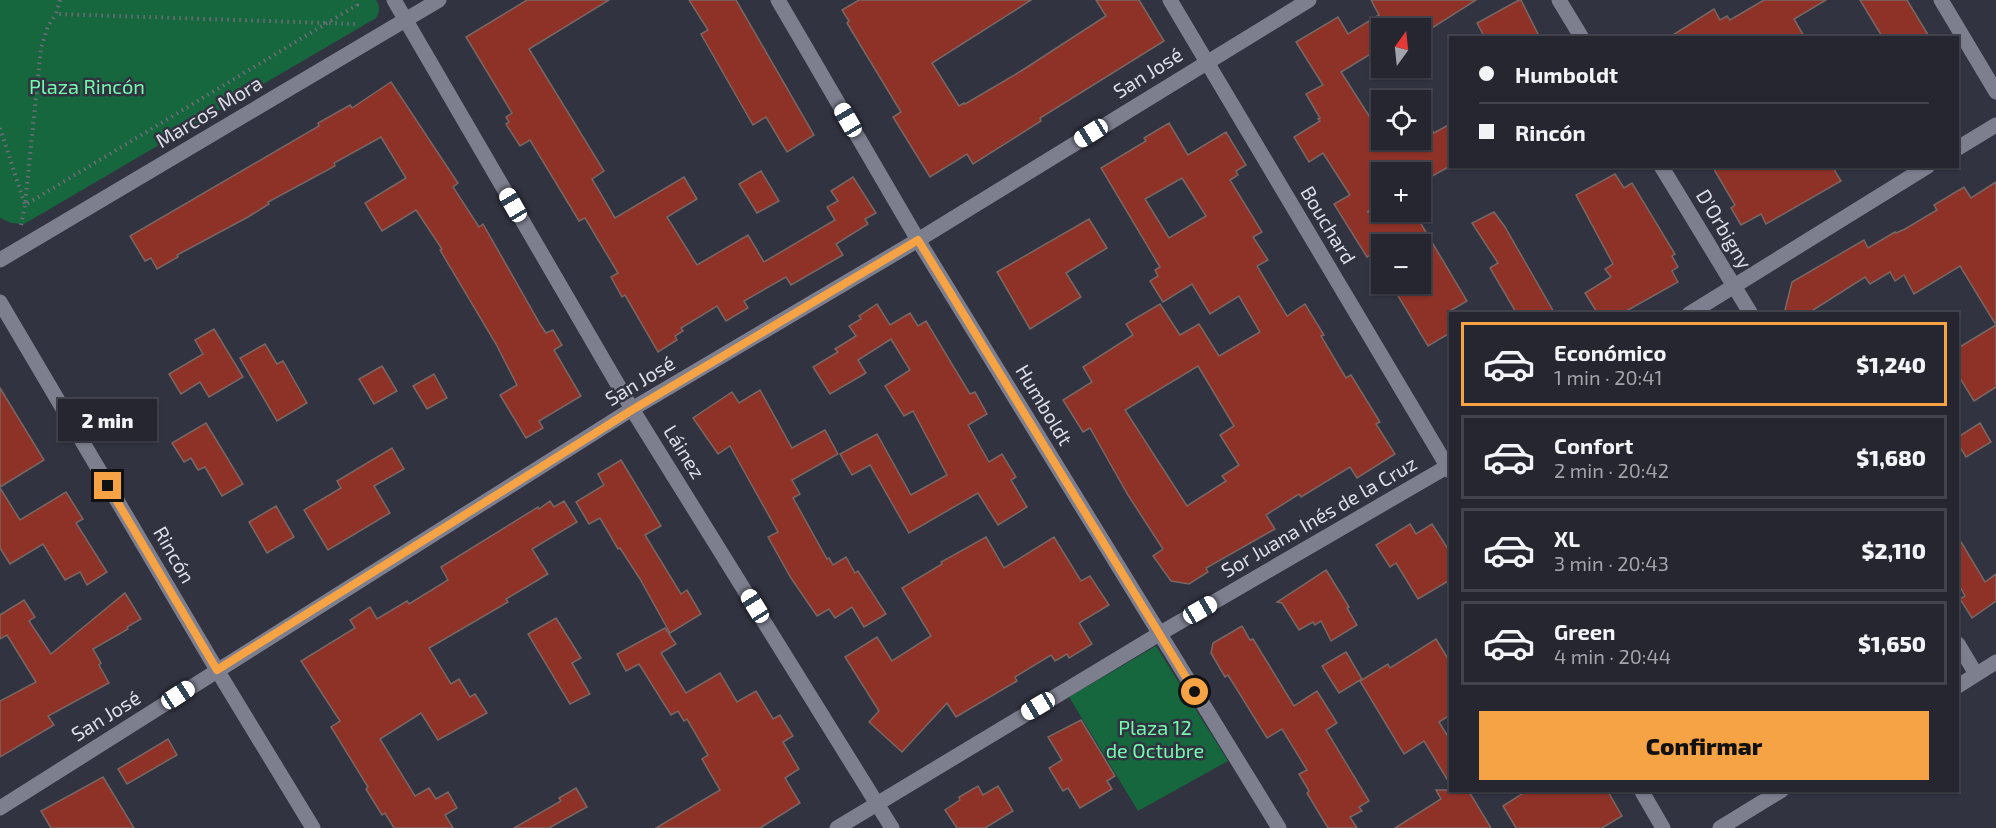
<!DOCTYPE html>
<html lang="es">
<meta charset="utf-8">
<style>
:root{--surface:#262631;--page:#32323d;--text:#f1f3f6;--muted:#a4a5ab;--line:#42434d;--accent:#f5a345}
body{margin:0;font-family:"Exo 2",sans-serif;background:var(--page);color:var(--text);height:100vh;display:flex;flex-direction:column;font-size:22px;white-space:nowrap}
*{box-sizing:border-box;margin:0}
p{font-size:20px;color:var(--muted)}
.icon{flex:none;width:33px;height:33px;fill:none;stroke:currentColor;stroke-width:2;stroke-linecap:round;stroke-linejoin:round}
.map{position:relative;flex:1;overflow:hidden}
.panel{position:absolute;left:1449px;top:312px;width:510px;height:480px;display:flex;flex-direction:column;background:var(--surface);border-radius:0px;box-shadow:0 2px 4px #0004,0 0 0 2px var(--line)}
.panel>*{flex:none}
.top-card{position:absolute;left:1449px;top:36px;width:510px;height:132px;border-radius:0px;box-shadow:0 2px 4px #0004,0 0 0 2px var(--line);display:grid;align-content:center;height:132px;padding:0 30px;background:var(--surface)}
.needle{width:39px;rotate:15deg}
.tools{position:absolute;left:1371px;top:18px;display:grid;gap:12px}
.tools a{display:grid;place-items:center;width:60px;height:60px;border-radius:0px;background:var(--surface);box-shadow:0 2px 4px #0004,0 0 0 2px var(--line);font-size:30px}
.end{position:absolute;width:27px;height:27px;margin:-14px;border:8px solid #f5a345;background:#111;box-shadow:0 0 0 3px #111}
.from{border-radius:50%}
.bubble{position:absolute;height:42px;border-radius:0px;background:var(--surface);box-shadow:0 2px 4px #0004,0 0 0 2px var(--line);font-size:20px;font-weight:800;line-height:42px;text-align:center}
.car{position:absolute;width:18px;height:36px;margin:-18px -9px;border-radius:8px;box-shadow:0 0 4px 2px #0007;background:linear-gradient(#fff 24%,#345 0 40%,#fff 0 76%,#345 0 86%,#fff 0)}
.top-card b{display:flex;align-items:center;gap:21px;height:57px;font-size:22px}
.top-card b+b{border-top:2px solid var(--line)}
.top-card i{width:15px;height:15px;background:var(--text)}
ul{padding:10px 0 0;list-style:none}
li{display:flex;align-items:center;gap:18px;height:84px;margin:0 12px 9px;padding:0 18px;border:3px solid var(--line);border-radius:0px}
li div{flex:1}
li b{display:block;font-size:22px}
li em{font-style:normal;font-weight:800}
li.on{border-color:var(--accent)}
li>.icon{width:54px;height:54px;stroke-width:1.5}
.button{display:flex;gap:12px;margin-top:auto;padding:12px 30px}
.button a{flex:1;height:69px;border-radius:0px;background:var(--accent);color:#111;font-size:24px;font-weight:800;line-height:69px;text-align:center}
.map>svg:first-child{display:block}
.green{fill:#16663e}
.building{fill:#8e3228;stroke:#796764;stroke-width:1.5;fill-rule:evenodd}
.lines{fill:none;stroke-linecap:round;stroke-linejoin:round}
.path{stroke:#6d6e7a;stroke-width:4;stroke-dasharray:1.5 4.5;stroke-linecap:butt}
.minor{stroke:#7d7f8f;stroke-width:15}
.route{stroke:#f5a345;stroke-width:8}
.labels{text-anchor:middle;stroke-width:5;stroke-linejoin:round;paint-order:stroke}
.street-label{font-size:20px;fill:#dcdde6;stroke:#323341}
.park-label{font-size:20px;fill:#75f9ae;stroke:#323341}
</style>
<div class="map">
<svg width="1996" height="828" viewBox="0 0 1996 828">
<rect width="100%" height="100%" fill="#323341"/>
<!-- green -->
<g class="green">
<path d="M 0,0 L 376,0 C 380,7 380,11 376,18 L 24,224 L 11,223 L 0,218 Z"/>
<path d="M 1156,646 L 1228,761 L 1138,811 L 1069,697 Z"/>
</g>
<!-- building -->
<g class="building">
<path d="M 527,0 L 609,0 L 529,49 L 604,171 L 592,179 L 615,218 L 684,177 L 697,199 L 667,217 L 697,265 L 748,235 L 764,262 L 835,220 L 827,207 L 838,201 L 831,191 L 853,177 L 876,213 L 865,219 L 868,224 L 836,244 L 843,255 L 791,285 L 786,277 L 744,301 L 748,308 L 726,321 L 717,306 L 681,328 L 683,331 L 675,336 L 677,340 L 658,352 L 625,295 L 622,297 L 611,277 L 618,273 L 585,218 L 579,221 L 530,140 L 520,146 L 506,124 L 509,122 L 506,117 L 512,113 L 466,37 Z"/>
<path d="M 689,0 L 736,0 L 814,135 L 787,152 L 766,117 L 753,125 L 701,34 L 708,30 Z"/>
<path d="M 859,0 L 1031,0 L 932,63 L 959,106 L 964,103 L 965,104 L 1021,71 L 1106,16 L 1096,0 L 1139,0 L 1164,41 L 1040,118 L 1041,121 L 973,164 L 967,154 L 930,177 L 893,117 L 901,112 L 847,23 L 849,21 L 842,10 Z"/>
<path d="M 1371,0 L 1476,0 L 1432,28 L 1382,28 L 1382,47 L 1341,72 L 1382,136 L 1382,140 L 1420,140 L 1420,113 L 1434,133 L 1450,124 L 1450,166 L 1420,183 L 1420,172 L 1382,172 L 1382,204 L 1367,212 L 1414,212 L 1467,301 L 1450,311 L 1450,333 L 1428,346 L 1391,284 L 1420,284 L 1420,251 L 1432,244 L 1382,244 L 1382,249 L 1367,257 L 1334,204 L 1350,195 L 1323,153 L 1309,162 L 1294,137 L 1320,121 L 1318,119 L 1320,118 L 1306,94 L 1323,85 L 1296,42 L 1338,17 L 1348,34 L 1379,15 Z"/>
<path d="M 1519,0 L 1521,0 L 1540,38 L 1485,38 L 1477,23 Z"/>
<path d="M 1764,0 L 1826,0 L 1794,19 L 1805,38 L 1668,38 L 1714,9 L 1720,20 L 1727,16 L 1730,20 Z"/>
<path d="M 1860,0 L 1907,0 L 1930,38 L 1883,38 Z"/>
<path d="M 391,82 L 458,183 L 453,187 L 479,227 L 483,224 L 540,324 L 546,333 L 553,330 L 562,345 L 554,350 L 581,396 L 539,421 L 543,428 L 526,438 L 500,395 L 517,385 L 496,344 L 440,250 L 442,249 L 416,210 L 382,231 L 365,203 L 406,178 L 381,137 L 334,163 L 335,166 L 268,202 L 269,204 L 248,217 L 177,255 L 178,257 L 157,269 L 151,258 L 145,261 L 130,236 L 319,126 L 318,123 L 350,105 L 352,108 Z"/>
<path d="M 1169,123 L 1188,155 L 1226,132 L 1246,165 L 1236,171 L 1238,175 L 1230,180 L 1262,232 L 1253,237 L 1268,260 L 1257,266 L 1287,316 L 1305,304 L 1324,335 L 1321,336 L 1346,378 L 1351,375 L 1380,422 L 1376,424 L 1395,454 L 1357,478 L 1350,467 L 1301,497 L 1299,494 L 1266,515 L 1275,529 L 1206,568 L 1208,572 L 1189,584 L 1171,581 L 1153,556 L 1163,549 L 1128,495 L 1090,428 L 1083,432 L 1063,400 L 1092,382 L 1083,367 L 1133,335 L 1126,324 L 1160,304 L 1180,335 L 1199,324 L 1219,356 L 1260,332 L 1239,296 L 1210,314 L 1192,284 L 1163,302 L 1150,281 L 1158,276 L 1155,270 L 1160,267 L 1101,168 L 1146,141 L 1144,138 ZM 1182,178 L 1206,216 L 1169,238 L 1145,199 ZM 1198,366 L 1234,426 L 1220,435 L 1239,465 L 1222,476 L 1226,481 L 1187,506 L 1125,410 Z"/>
<path d="M 1712,166 L 1832,166 L 1841,181 L 1766,224 L 1761,214 L 1741,225 L 1731,208 L 1735,205 Z"/>
<path d="M 761,171 L 779,201 L 757,213 L 739,184 Z"/>
<path d="M 1615,174 L 1624,188 L 1632,183 L 1675,254 L 1672,256 L 1678,267 L 1672,271 L 1678,282 L 1621,314 L 1598,314 L 1585,293 L 1611,277 L 1605,269 L 1613,264 L 1576,195 Z"/>
<path d="M 1996,182 L 1996,387 L 1974,401 L 1958,375 L 1958,348 L 1996,325 L 1960,266 L 1914,294 L 1904,275 L 1895,281 L 1890,272 L 1870,284 L 1865,277 L 1807,314 L 1784,314 L 1792,282 L 1864,240 L 1868,248 L 1895,232 L 1896,233 L 1905,229 L 1937,210 L 1934,205 L 1964,187 L 1971,198 Z"/>
<path d="M 1494,212 L 1505,227 L 1555,314 L 1517,314 L 1490,268 L 1498,263 L 1472,223 Z"/>
<path d="M 1089,219 L 1107,248 L 1066,273 L 1081,297 L 1030,329 L 997,272 Z"/>
<path d="M 877,304 L 890,325 L 910,313 L 918,326 L 926,321 L 970,394 L 975,392 L 987,414 L 968,425 L 989,462 L 1002,454 L 1016,477 L 1011,480 L 1027,507 L 998,525 L 978,493 L 909,533 L 870,465 L 852,475 L 840,454 L 877,434 L 911,495 L 947,475 L 913,411 L 904,416 L 885,386 L 910,370 L 891,339 L 858,360 L 866,373 L 830,394 L 813,367 L 838,352 L 835,349 L 856,336 L 849,326 L 861,319 L 859,316 Z"/>
<path d="M 214,329 L 243,377 L 209,397 L 200,382 L 181,394 L 169,374 L 203,354 L 195,340 Z"/>
<path d="M 265,344 L 277,364 L 283,361 L 307,403 L 277,421 L 240,358 Z"/>
<path d="M 382,366 L 397,391 L 374,404 L 359,379 Z"/>
<path d="M 434,374 L 447,398 L 427,409 L 413,386 Z"/>
<path d="M 0,388 L 44,460 L 0,487 Z"/>
<path d="M 760,390 L 792,448 L 825,430 L 838,454 L 792,480 L 800,494 L 793,498 L 827,559 L 829,558 L 833,565 L 846,557 L 855,573 L 858,571 L 886,614 L 864,627 L 852,607 L 835,618 L 829,609 L 817,616 L 791,578 L 768,537 L 778,532 L 730,446 L 718,454 L 693,418 L 732,392 L 739,403 Z"/>
<path d="M 206,423 L 243,484 L 222,496 L 205,467 L 198,470 L 191,458 L 184,462 L 172,443 Z"/>
<path d="M 1980,423 L 1991,442 L 1966,457 L 1958,444 L 1958,437 Z"/>
<path d="M 392,448 L 404,469 L 374,486 L 390,513 L 328,550 L 304,510 L 341,488 L 337,481 Z"/>
<path d="M 621,460 L 661,526 L 645,535 L 681,594 L 687,590 L 701,614 L 670,633 L 640,579 L 620,548 L 618,549 L 600,518 L 589,524 L 576,502 L 604,485 L 598,474 Z"/>
<path d="M 0,488 L 20,520 L 66,492 L 83,519 L 76,523 L 107,572 L 87,585 L 80,572 L 65,580 L 43,544 L 10,564 L 0,548 Z"/>
<path d="M 550,501 L 554,507 L 564,501 L 577,522 L 532,549 L 548,574 L 506,599 L 508,602 L 429,648 L 451,684 L 459,679 L 470,697 L 475,694 L 487,713 L 438,740 L 421,713 L 380,739 L 415,796 L 429,788 L 436,799 L 448,792 L 457,808 L 445,815 L 453,828 L 394,828 L 385,813 L 382,815 L 366,789 L 368,787 L 331,727 L 340,721 L 301,661 L 355,628 L 350,620 L 370,607 L 377,619 L 407,601 L 409,604 L 448,580 L 441,567 L 538,507 L 539,509 Z"/>
<path d="M 276,506 L 294,537 L 267,553 L 249,522 Z"/>
<path d="M 1410,524 L 1416,534 L 1432,524 L 1450,552 L 1450,580 L 1418,599 L 1396,563 L 1390,567 L 1376,545 Z"/>
<path d="M 986,537 L 1004,568 L 1054,537 L 1081,581 L 1090,576 L 1109,605 L 1079,623 L 1092,644 L 1069,658 L 1067,654 L 1055,661 L 1051,655 L 1015,677 L 1017,681 L 956,717 L 947,703 L 902,752 L 869,722 L 879,711 L 845,657 L 877,637 L 892,661 L 931,636 L 902,588 L 942,564 L 941,562 Z"/>
<path d="M 1958,537 L 1985,582 L 1996,574 L 1996,601 L 1972,618 L 1960,599 L 1965,596 L 1958,583 Z"/>
<path d="M 1326,570 L 1349,607 L 1347,608 L 1357,625 L 1331,641 L 1321,621 L 1315,625 L 1313,622 L 1299,630 L 1282,603 L 1277,602 Z"/>
<path d="M 125,593 L 141,619 L 127,627 L 128,629 L 93,649 L 101,663 L 99,665 L 109,683 L 48,716 L 54,725 L 0,757 L 0,701 L 36,682 L 7,635 L 0,639 L 0,615 L 24,600 L 35,617 L 29,621 L 51,654 Z"/>
<path d="M 556,618 L 581,658 L 572,663 L 590,694 L 570,704 L 528,634 Z"/>
<path d="M 1242,626 L 1250,640 L 1253,639 L 1294,706 L 1317,691 L 1337,723 L 1326,730 L 1369,801 L 1359,807 L 1362,811 L 1350,817 L 1357,828 L 1328,828 L 1307,793 L 1309,791 L 1299,774 L 1307,770 L 1282,729 L 1267,738 L 1228,675 L 1225,677 L 1211,653 L 1213,643 Z"/>
<path d="M 665,628 L 676,644 L 661,653 L 686,693 L 720,673 L 737,702 L 756,691 L 773,719 L 780,715 L 793,736 L 783,742 L 799,769 L 785,778 L 800,803 L 760,828 L 656,828 L 720,790 L 702,759 L 708,755 L 687,719 L 684,721 L 678,711 L 671,715 L 639,664 L 626,671 L 617,654 Z"/>
<path d="M 1436,639 L 1450,662 L 1450,715 L 1439,722 L 1450,740 L 1450,784 L 1424,741 L 1404,754 L 1360,681 L 1388,664 L 1390,668 Z"/>
<path d="M 1346,652 L 1362,679 L 1339,693 L 1322,666 Z"/>
<path d="M 1081,720 L 1115,776 L 1107,781 L 1112,789 L 1080,808 L 1068,788 L 1063,791 L 1049,768 L 1062,760 L 1048,737 Z"/>
<path d="M 168,739 L 177,755 L 127,784 L 118,769 Z"/>
<path d="M 103,777 L 134,828 L 51,828 L 41,811 Z"/>
<path d="M 978,786 L 983,795 L 998,786 L 1013,811 L 985,828 L 957,828 L 945,810 L 960,800 L 959,797 Z"/>
<path d="M 576,788 L 587,807 L 549,828 L 514,828 L 561,801 L 559,798 Z"/>
<path d="M 1436,790 L 1468,790 L 1491,828 L 1395,828 L 1441,799 Z"/>
<path d="M 1528,790 L 1607,790 L 1622,816 L 1602,828 L 1516,828 L 1503,806 Z"/>
</g>
<g class="lines">
<!-- path -->
<g class="path">
<path d="M 60,0 L 56,14 L 358,24"/>
<path d="M 0,128 L 25,205 L 357,5 L 354,0"/>
<path d="M 21,225 L 25,205 L 41,48 L 48,26 L 56,14"/>
</g>
<!-- minor -->
<g class="minor">
<path d="M 394,0 L 632,409 L 892,828"/>
<path d="M 778,0 L 918,240 L 1279,828"/>
<path d="M 1170,0 L 1450,471"/>
<path d="M 1559,0 L 1582,38"/>
<path d="M 1941,0 L 1996,92"/>
<path d="M 1958,148 L 1996,125"/>
<path d="M 1661,166 L 1751,314"/>
<path d="M 0,260 L 439,0"/>
<path d="M 0,302 L 217,670 L 313,828"/>
<path d="M 1689,314 L 1928,166"/>
<path d="M 1958,644 L 1976,674"/>
<path d="M 1958,686 L 1996,662"/>
<path d="M 1641,790 L 1663,828"/>
<path d="M 0,808 L 632,409 L 918,240 L 1309,0"/>
<path d="M 837,828 L 1159,634 L 1450,465"/>
<path d="M 1720,828 L 1782,790"/>
</g>
</g>
<g class="lines">
<!-- route -->
<path class="route" d="M 108,486 L 217,670 L 632,410 L 918,240 L 1195,692"/>
</g>
<g class="labels">
<!-- street labels -->
<g class="street-label">
<text transform="translate(1148 73) rotate(-32)" y="7">San José</text>
<text transform="translate(209 112) rotate(-31)" y="7">Marcos Mora</text>
<text transform="translate(1328 225) rotate(59)" y="7">Bouchard</text>
<text transform="translate(1724 229) rotate(59)" y="7">D'Orbigny</text>
<text transform="translate(640 381) rotate(-31)" y="7">San José</text>
<text transform="translate(1044 405) rotate(59)" y="7">Humboldt</text>
<text transform="translate(684 452) rotate(58)" y="7">Láinez</text>
<text transform="translate(1319 517) rotate(-30)" y="7">Sor Juana Inés de la Cruz</text>
<text transform="translate(174 555) rotate(60)" y="7">Rincón</text>
<text transform="translate(106 716) rotate(-32)" y="7">San José</text>
</g>
<!-- park labels -->
<g class="park-label">
<text x="87" y="94">Plaza Rincón</text>
<text x="1155" y="735">Plaza 12<tspan x="1155" dy="23">de Octubre</tspan></text>
</g>
</g>
</svg>
<div class="tools">
<a><svg class="needle" viewBox="-14 -14 28 28"><path d="M0-13l5 13h-10z" fill="#e53935"/><path d="M0 13l5-13h-10z" fill="#a4a5ab"/></svg></a>
<a><svg class="icon" aria-label="locate" viewBox="0 0 24 24"><circle cx="12" cy="12" r="6"/><path d="M12 2v4M12 18v4M2 12h4M18 12h4"/></svg></a>
<a>+</a>
<a>−</a>
</div>
<i class="end from" style="left:1195px;top:692px"></i>
<i class="end" style="left:108px;top:486px"></i>
<div class="bubble" style="left:58px;top:399px;width:99px">2 min</div>
<i class="car" style="left:848px;top:120px;rotate:330deg"></i>
<i class="car" style="left:1091px;top:133px;rotate:238deg"></i>
<i class="car" style="left:513px;top:205px;rotate:330deg"></i>
<i class="car" style="left:755px;top:606px;rotate:328deg"></i>
<i class="car" style="left:1200px;top:610px;rotate:60deg"></i>
<i class="car" style="left:178px;top:695px;rotate:57deg"></i>
<i class="car" style="left:1038px;top:706px;rotate:239deg"></i>
<div class="top-card">
<b><i class="from"></i>Humboldt</b>
<b><i></i>Rincón</b>
</div>
<section class="panel">
<ul>
<li class="on"><svg class="icon" aria-label="car" viewBox="0 0 24 24"><path d="M5 17H2v-5l4-1 3-4h7l3 4 3 1v5h-3M9 17h6M6 11h13"/><circle cx="7" cy="17" r="2"/><circle cx="17" cy="17" r="2"/></svg><div><b>Económico</b><p>1 min · 20:41</p></div><em>$1,240</em></li>
<li><svg class="icon" aria-label="car" viewBox="0 0 24 24"><path d="M5 17H2v-5l4-1 3-4h7l3 4 3 1v5h-3M9 17h6M6 11h13"/><circle cx="7" cy="17" r="2"/><circle cx="17" cy="17" r="2"/></svg><div><b>Confort</b><p>2 min · 20:42</p></div><em>$1,680</em></li>
<li><svg class="icon" aria-label="car" viewBox="0 0 24 24"><path d="M5 17H2v-5l4-1 3-4h7l3 4 3 1v5h-3M9 17h6M6 11h13"/><circle cx="7" cy="17" r="2"/><circle cx="17" cy="17" r="2"/></svg><div><b>XL</b><p>3 min · 20:43</p></div><em>$2,110</em></li>
<li><svg class="icon" aria-label="car" viewBox="0 0 24 24"><path d="M5 17H2v-5l4-1 3-4h7l3 4 3 1v5h-3M9 17h6M6 11h13"/><circle cx="7" cy="17" r="2"/><circle cx="17" cy="17" r="2"/></svg><div><b>Green</b><p>4 min · 20:44</p></div><em>$1,650</em></li>
</ul>
<div class="button"><a>Confirmar</a></div>
</section>
</div>
